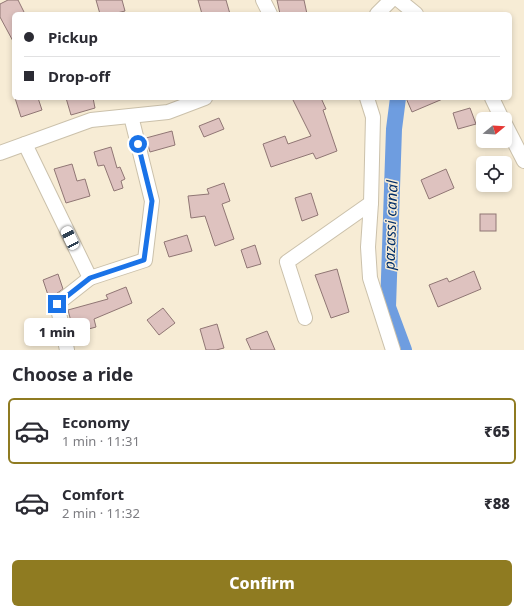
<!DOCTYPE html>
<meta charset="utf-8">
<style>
:root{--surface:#fff;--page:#f7f7f7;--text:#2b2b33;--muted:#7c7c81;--line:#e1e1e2;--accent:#8f7b21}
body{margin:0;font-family:"Noto Sans",sans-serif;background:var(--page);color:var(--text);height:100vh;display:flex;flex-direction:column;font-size:15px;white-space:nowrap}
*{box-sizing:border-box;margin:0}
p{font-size:13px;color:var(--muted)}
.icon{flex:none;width:22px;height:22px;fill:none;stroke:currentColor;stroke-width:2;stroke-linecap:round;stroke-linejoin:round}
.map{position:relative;height:350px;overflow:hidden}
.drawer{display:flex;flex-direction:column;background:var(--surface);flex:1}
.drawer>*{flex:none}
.guide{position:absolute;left:12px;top:12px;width:500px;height:88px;border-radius:6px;box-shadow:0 2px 6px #0003;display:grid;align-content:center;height:88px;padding:0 12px;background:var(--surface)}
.needle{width:26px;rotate:72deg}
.buttons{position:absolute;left:476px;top:112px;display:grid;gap:8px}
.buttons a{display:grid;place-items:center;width:36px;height:36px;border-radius:6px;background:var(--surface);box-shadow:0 2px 6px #0003;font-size:20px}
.end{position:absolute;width:18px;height:18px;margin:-9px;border:5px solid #1a73e8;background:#fff;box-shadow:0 0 0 2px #fff}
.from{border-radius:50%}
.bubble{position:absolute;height:28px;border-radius:6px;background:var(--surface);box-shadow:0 2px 6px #0003;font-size:13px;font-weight:800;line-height:28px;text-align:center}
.car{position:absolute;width:12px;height:24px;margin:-12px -6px;border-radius:5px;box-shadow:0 0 3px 1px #0007;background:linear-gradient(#fff 24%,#345 0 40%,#fff 0 76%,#345 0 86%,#fff 0)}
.guide b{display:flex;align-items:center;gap:14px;height:38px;font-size:15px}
.guide b+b{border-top:1px solid var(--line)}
.guide i{width:10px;height:10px;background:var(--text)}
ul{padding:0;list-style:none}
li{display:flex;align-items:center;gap:12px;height:66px;margin:0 8px 6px;padding:0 4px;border:2px solid transparent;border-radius:6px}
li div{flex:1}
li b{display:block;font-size:15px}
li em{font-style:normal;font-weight:800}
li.active{border-color:var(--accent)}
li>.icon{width:36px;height:36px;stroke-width:1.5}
h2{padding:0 12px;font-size:18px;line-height:48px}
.cta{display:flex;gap:8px;margin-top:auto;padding:8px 12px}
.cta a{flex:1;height:46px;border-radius:6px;background:var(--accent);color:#fff;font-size:16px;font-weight:800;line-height:46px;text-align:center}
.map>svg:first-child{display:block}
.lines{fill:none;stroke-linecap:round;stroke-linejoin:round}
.canal{stroke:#6e9de0;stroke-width:16}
.building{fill:#dec2bf;stroke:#907674}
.minor-casing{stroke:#cbc1ab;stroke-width:16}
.minor{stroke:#fff;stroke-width:14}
.route{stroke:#1a73e8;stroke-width:5}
.labels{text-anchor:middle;stroke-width:3;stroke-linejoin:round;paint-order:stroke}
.water-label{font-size:15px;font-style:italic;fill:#002e69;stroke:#f7ecd5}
</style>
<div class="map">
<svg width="524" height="350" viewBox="0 0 524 350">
<rect width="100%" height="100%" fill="#f7ecd5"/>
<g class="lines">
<!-- canal -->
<path class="canal" d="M 398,98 L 394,129 L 388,307 L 404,350"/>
</g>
<!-- building -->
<g class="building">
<path d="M 8,0 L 18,0 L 25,14 L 14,14 L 14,43 L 0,17 L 0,4 Z"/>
<path d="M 96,0 L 122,0 L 125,11 L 113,14 L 100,14 Z"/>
<path d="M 198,0 L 226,0 L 230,14 L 202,14 Z"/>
<path d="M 277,0 L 304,0 L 307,14 L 280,14 Z"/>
<path d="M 15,98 L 38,98 L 42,110 L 21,117 Z"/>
<path d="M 66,98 L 93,98 L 95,108 L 71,115 Z"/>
<path d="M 292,98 L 321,98 L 326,109 L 323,110 L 337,151 L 316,159 L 313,153 L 271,167 L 263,144 L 285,136 L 288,144 L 311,136 Z"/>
<path d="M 406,98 L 445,98 L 412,112 Z"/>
<path d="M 470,108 L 476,124 L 458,129 L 453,113 Z"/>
<path d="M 219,118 L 224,129 L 204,137 L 199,126 Z"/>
<path d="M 172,131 L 175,145 L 150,152 L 146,138 Z"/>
<path d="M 111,147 L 117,168 L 120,167 L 125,179 L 121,181 L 123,188 L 114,191 L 104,165 L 98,166 L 94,152 Z"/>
<path d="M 72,164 L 77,181 L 85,179 L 90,196 L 66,203 L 54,169 Z"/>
<path d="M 446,169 L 454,188 L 429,199 L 421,180 Z"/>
<path d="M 224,183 L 230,201 L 222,204 L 234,239 L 215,246 L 205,216 L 191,218 L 188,196 L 209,194 L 207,189 Z"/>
<path d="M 311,193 L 318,215 L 302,221 L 295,198 Z"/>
<rect x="480" y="214" width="16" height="17"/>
<path d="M 187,235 L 192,251 L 169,257 L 164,242 Z"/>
<path d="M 255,245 L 261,264 L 247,268 L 241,250 Z"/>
<path d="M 337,269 L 349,312 L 331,318 L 315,275 Z"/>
<path d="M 474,271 L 481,289 L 438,307 L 429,285 L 447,278 L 449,282 Z"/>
<path d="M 58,274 L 63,289 L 53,296 L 49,298 L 43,280 Z"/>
<path d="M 126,287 L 132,303 L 94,319 L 96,327 L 74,333 L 68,310 L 108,299 L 106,295 Z"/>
<path d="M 163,308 L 175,323 L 159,335 L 147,320 Z"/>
<path d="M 217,324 L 224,348 L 216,350 L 206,350 L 200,329 Z"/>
<path d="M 267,331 L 275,350 L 251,350 L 246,339 Z"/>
</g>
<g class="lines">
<!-- minor casing -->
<g class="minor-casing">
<g id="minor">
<path d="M 263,0 L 270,14"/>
<path d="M 399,0 L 416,14"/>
<path d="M 377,14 L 391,0"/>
<path d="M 367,98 L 373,117 L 371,203 L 368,247 L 370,278 L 393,350"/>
<path d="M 492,98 L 502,119"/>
<path d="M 505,124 L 524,161"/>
<path d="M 25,144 L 90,278 L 57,304 L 67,350"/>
<path d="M 0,153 L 91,120 L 168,112 L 205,98"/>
<path d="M 90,278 L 145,260 L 152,201 L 131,116"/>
<path d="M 305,318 L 287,262 L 371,203"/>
</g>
</g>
<!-- minor -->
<use href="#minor" class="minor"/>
</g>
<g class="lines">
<!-- route -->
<path class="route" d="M 57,304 L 90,278 L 144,260 L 152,201 L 138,144"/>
</g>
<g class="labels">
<!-- water labels -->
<g class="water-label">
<text transform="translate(391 225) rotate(-88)" y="5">pazassi canal</text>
</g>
</g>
</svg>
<div class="buttons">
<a><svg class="needle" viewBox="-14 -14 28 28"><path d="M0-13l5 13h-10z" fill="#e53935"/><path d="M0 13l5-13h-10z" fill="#7c7c81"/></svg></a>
<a><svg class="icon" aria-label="locate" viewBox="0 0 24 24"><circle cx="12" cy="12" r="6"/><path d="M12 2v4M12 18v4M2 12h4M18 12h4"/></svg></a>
</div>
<i class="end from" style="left:138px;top:144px"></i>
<i class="end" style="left:57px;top:304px"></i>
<div class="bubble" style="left:24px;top:318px;width:66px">1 min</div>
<i class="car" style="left:70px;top:238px;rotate:334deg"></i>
<div class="guide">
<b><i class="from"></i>Pickup</b>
<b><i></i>Drop-off</b>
</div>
</div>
<section class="drawer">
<h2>Choose a ride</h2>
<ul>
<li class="active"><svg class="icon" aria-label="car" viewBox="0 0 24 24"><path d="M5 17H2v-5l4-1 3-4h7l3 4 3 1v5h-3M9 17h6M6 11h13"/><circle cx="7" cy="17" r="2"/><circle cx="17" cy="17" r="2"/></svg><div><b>Economy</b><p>1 min · 11:31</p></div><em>₹65</em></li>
<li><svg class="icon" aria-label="car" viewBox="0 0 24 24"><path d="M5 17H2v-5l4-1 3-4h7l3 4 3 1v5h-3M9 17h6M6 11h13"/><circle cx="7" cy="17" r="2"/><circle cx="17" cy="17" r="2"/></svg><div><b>Comfort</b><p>2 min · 11:32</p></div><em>₹88</em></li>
</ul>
<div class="cta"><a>Confirm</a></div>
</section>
